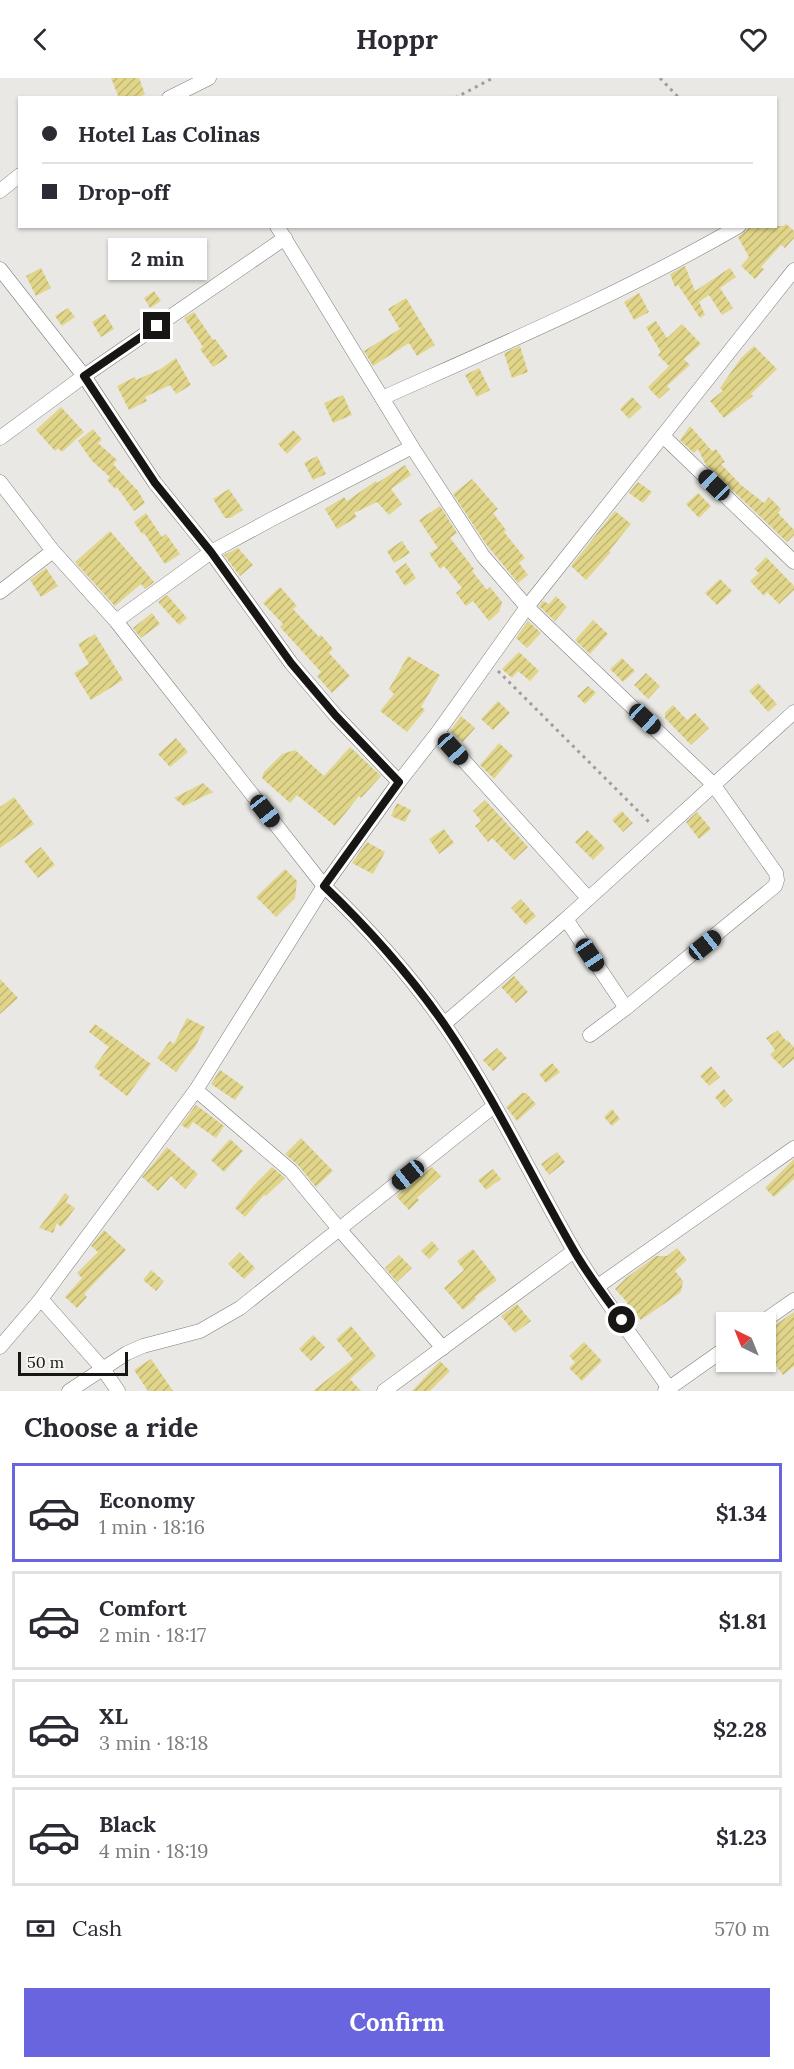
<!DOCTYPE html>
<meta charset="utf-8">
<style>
:root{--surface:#fff;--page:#f2f2f3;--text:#2b2b33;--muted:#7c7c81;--line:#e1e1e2;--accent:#6965df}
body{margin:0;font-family:Lora,serif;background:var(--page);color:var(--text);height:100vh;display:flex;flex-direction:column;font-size:22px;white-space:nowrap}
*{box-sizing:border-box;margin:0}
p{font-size:20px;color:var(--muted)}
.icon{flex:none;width:33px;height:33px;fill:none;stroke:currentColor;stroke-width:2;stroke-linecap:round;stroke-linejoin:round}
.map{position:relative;height:1313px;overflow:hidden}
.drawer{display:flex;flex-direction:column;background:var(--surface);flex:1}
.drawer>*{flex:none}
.hud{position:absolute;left:18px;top:18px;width:759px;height:132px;border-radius:0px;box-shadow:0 2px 4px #0004;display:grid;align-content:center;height:132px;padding:0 24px;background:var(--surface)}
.needle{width:39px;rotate:317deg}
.controls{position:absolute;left:716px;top:1234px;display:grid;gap:12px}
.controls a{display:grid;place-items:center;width:60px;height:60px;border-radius:0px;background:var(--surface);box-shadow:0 2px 4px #0004;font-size:30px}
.scale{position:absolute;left:18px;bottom:15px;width:110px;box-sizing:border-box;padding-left:6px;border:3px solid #171615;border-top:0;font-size:16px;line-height:21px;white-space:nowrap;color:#171615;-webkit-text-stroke:4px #f6f6f1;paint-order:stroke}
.end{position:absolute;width:27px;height:27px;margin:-14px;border:8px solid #171615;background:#fff;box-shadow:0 0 0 3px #fff}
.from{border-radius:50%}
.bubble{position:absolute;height:42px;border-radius:0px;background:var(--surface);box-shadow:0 2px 4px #0004;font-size:20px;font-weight:700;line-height:42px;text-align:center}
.car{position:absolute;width:18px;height:36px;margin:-18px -9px;border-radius:8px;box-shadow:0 0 4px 2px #0007;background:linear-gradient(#222 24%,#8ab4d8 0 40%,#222 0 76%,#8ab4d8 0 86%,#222 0)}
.hud b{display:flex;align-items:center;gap:21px;height:57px;font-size:22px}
.hud b+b{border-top:2px solid var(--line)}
.hud i{width:15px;height:15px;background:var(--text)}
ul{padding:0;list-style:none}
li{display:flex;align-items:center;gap:18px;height:99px;margin:0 12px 9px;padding:0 12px;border:3px solid var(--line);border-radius:0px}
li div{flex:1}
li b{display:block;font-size:22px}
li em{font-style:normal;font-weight:700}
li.active{border-color:var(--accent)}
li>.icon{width:54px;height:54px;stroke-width:1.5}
h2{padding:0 24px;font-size:27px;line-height:72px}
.pay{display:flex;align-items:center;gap:15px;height:66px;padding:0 24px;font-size:22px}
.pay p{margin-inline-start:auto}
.primary-button{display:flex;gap:12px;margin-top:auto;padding:12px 24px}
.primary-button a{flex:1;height:69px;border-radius:0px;background:var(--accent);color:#fff;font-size:24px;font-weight:700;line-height:69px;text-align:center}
header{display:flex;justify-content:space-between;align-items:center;height:78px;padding:0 24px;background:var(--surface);font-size:27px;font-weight:700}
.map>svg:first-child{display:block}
.building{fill:url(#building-hatch)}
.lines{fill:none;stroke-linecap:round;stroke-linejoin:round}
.minor-casing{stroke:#7d7c79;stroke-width:15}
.path{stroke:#9f9e9b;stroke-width:3;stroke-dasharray:3 4.5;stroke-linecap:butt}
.minor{stroke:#fff;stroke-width:14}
.route{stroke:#171615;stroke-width:8}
</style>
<header><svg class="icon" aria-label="back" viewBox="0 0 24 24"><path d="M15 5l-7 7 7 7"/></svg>Hoppr<svg class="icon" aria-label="heart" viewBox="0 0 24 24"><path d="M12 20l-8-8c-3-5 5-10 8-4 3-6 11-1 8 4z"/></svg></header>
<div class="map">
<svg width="794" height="1313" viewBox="0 0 794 1313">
<defs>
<pattern id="building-hatch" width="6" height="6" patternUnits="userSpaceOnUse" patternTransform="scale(1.5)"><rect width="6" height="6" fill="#e1d58a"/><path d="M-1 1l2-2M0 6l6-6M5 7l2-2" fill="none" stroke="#c0b676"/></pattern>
</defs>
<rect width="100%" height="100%" fill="#e9e8e4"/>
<!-- building -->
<g class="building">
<path d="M 111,0 L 139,0 L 145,16 L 137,20 L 119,20 Z"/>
<path d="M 786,146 L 794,153 L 794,160 L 785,170 L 781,167 L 761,189 L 764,191 L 755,201 L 741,188 L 749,179 L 738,159 L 746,153 L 749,148 L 783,148 Z"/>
<path d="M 685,188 L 695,213 L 730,190 L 736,199 L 720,210 L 733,230 L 722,237 L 709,217 L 699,224 L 705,237 L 700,240 L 678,207 L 675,209 L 670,196 Z"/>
<path d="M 41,190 L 51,210 L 36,218 L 26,198 Z"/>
<path d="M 154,213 L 161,223 L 150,230 L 144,220 Z"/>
<path d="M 639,215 L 649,234 L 634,242 L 624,224 Z"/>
<path d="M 406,220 L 435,267 L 417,278 L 409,265 L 373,288 L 364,273 L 400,251 L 388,231 Z"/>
<path d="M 68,230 L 75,239 L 62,248 L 55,238 Z"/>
<path d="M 194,234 L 213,262 L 215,261 L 228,279 L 213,289 L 200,271 L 203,269 L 184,240 Z"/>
<path d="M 105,236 L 114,251 L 101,259 L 92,244 Z"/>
<path d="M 656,243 L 667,260 L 682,246 L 701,266 L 684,281 L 690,287 L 667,308 L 670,311 L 659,321 L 648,309 L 669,288 L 658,277 L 661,274 L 646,249 Z"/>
<path d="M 520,268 L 528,294 L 512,300 L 504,275 Z"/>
<path d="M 754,268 L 777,291 L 751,316 L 753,318 L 724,340 L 710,323 L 723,313 L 720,310 L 741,280 Z"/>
<path d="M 176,280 L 191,307 L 176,316 L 170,307 L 145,319 L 147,323 L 129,332 L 117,308 L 135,299 L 136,302 L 159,292 Z"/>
<path d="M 479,290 L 490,312 L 477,319 L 465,297 Z"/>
<path d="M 343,317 L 352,337 L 333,345 L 324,325 Z"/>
<path d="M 632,319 L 642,329 L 629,341 L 620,331 Z"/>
<path d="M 61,329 L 84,354 L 62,374 L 58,370 L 55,373 L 36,352 Z"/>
<path d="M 690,348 L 712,373 L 716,371 L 725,384 L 721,386 L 741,407 L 764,425 L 769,419 L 781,431 L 778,435 L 794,452 L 794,457 L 787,464 L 706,387 L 698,371 L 694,375 L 680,362 Z"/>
<path d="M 93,351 L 102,362 L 98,365 L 117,382 L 113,386 L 138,413 L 145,425 L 134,433 L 117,409 L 115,411 L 107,402 L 110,399 L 92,383 L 78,363 Z"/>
<path d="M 293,352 L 302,361 L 287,376 L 278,366 Z"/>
<path d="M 317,378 L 326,396 L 313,402 L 304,385 Z"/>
<path d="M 405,387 L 411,397 L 391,411 L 402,426 L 389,437 L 377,424 L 354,435 L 357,439 L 337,451 L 325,431 L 344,419 L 347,423 L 376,403 L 377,405 Z"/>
<path d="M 472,401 L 498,431 L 493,435 L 506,452 L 504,454 L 525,480 L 519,485 L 528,497 L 518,505 L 486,466 L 453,416 Z"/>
<path d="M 638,404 L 652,414 L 643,425 L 629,415 Z"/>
<path d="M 229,411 L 243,432 L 230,440 L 225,440 L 213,421 Z"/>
<path d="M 698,415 L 711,428 L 699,440 L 686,426 Z"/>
<path d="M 440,428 L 457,455 L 450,460 L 474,491 L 472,493 L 487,512 L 490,509 L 502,524 L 499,534 L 489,543 L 473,523 L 466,528 L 456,515 L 462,510 L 444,488 L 440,491 L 429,475 L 438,470 L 419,442 Z"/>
<path d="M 615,433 L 631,446 L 609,473 L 611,474 L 586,502 L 571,488 Z"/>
<path d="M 146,435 L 162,459 L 166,456 L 180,476 L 165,486 L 144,455 L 142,456 L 134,444 Z"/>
<path d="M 110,453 L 154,504 L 145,511 L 141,506 L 115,528 L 75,484 Z"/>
<path d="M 402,463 L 410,475 L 394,485 L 387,473 Z"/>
<path d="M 238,470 L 253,487 L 240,498 L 224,477 Z"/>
<path d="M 766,479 L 794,508 L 794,512 L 779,526 L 767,514 L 764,518 L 750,503 L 759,495 L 754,491 Z"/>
<path d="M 406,485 L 416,500 L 405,508 L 395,493 Z"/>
<path d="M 46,490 L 58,508 L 41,519 L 30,502 Z"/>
<path d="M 720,501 L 732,513 L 717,527 L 705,515 Z"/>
<path d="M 280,509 L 297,528 L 293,531 L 319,559 L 321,557 L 333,571 L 329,575 L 350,598 L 332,615 L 317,598 L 321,594 L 280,549 L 283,546 L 263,525 Z"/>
<path d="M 167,517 L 187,540 L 179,547 L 158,524 Z"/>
<path d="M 556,518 L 567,529 L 555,543 L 539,528 L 543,523 L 549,526 Z"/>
<path d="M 152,535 L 160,546 L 141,560 L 133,550 Z"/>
<path d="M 593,542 L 608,556 L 590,576 L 575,562 Z"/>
<path d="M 528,543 L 541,555 L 527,570 L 516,560 Z"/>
<path d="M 95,556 L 123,602 L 91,622 L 74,595 L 89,586 L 78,566 Z"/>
<path d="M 519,574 L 539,593 L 530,603 L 518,593 L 512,600 L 502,591 Z"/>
<path d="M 408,578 L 440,597 L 421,629 L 425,632 L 407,654 L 380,633 L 394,616 L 389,611 Z"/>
<path d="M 622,580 L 635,593 L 623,604 L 610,591 Z"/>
<path d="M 646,595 L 660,608 L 648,621 L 634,607 Z"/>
<path d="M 758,605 L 777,626 L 768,634 L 749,613 Z"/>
<path d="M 588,608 L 596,615 L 585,626 L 577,618 Z"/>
<path d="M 498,623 L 510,635 L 493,652 L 481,641 Z"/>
<path d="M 673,627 L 687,642 L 695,635 L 709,650 L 691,667 L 665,640 L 665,635 Z"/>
<path d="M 461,638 L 475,650 L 463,664 L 450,653 Z"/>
<path d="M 176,660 L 188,674 L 170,689 L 158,676 Z"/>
<path d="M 499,665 L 513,678 L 494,701 L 480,687 Z"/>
<path d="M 350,669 L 381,698 L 361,720 L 359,718 L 335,748 L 297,717 L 290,725 L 262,700 L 264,694 L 282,676 L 295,672 L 324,698 Z"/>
<path d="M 203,705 L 213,714 L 184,728 L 174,720 Z"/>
<path d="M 14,719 L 34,746 L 0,770 L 0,729 Z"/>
<path d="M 485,722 L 528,769 L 514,782 L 492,760 L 488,764 L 475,748 L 481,743 L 473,733 Z"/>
<path d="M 397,725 L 411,732 L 405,744 L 391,738 Z"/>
<path d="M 622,733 L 633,745 L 623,754 L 612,742 Z"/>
<path d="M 697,734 L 711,751 L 699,761 L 686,744 Z"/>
<path d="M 444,751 L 454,765 L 439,776 L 429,761 Z"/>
<path d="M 587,752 L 605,770 L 593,782 L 575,764 Z"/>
<path d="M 367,764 L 385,774 L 373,796 L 352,785 Z"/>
<path d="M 41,769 L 55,787 L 38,800 L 24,783 Z"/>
<path d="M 285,791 L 297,803 L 295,820 L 276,839 L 256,819 Z"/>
<path d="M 521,821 L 536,838 L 526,847 L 511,830 Z"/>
<path d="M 514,898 L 528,914 L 516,925 L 501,909 Z"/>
<path d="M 0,901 L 18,920 L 0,936 Z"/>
<path d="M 187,940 L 205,949 L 195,969 L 176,994 L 157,980 L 170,963 L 174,966 Z"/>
<path d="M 95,946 L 151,986 L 127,1018 L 99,997 L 101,994 L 94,989 L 109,969 L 89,954 Z"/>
<path d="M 778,952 L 786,963 L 787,962 L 794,969 L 794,981 L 783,990 L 770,977 L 775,972 L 766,960 Z"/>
<path d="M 497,970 L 507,980 L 493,993 L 483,982 Z"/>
<path d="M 552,985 L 560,994 L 546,1005 L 539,996 Z"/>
<path d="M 711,988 L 720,999 L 709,1008 L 700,998 Z"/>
<path d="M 220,992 L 244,1009 L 235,1022 L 211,1006 Z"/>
<path d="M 724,1011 L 733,1022 L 724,1030 L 715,1019 Z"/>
<path d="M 522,1015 L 526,1015 L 536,1026 L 517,1043 L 506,1029 Z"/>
<path d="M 196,1027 L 224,1048 L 216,1060 L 193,1044 L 188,1051 L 181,1047 Z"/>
<path d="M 612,1031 L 620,1041 L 612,1048 L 604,1039 Z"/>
<path d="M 301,1060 L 333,1093 L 316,1109 L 298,1087 L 285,1076 Z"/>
<path d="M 230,1061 L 243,1073 L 224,1094 L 211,1082 Z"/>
<path d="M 167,1069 L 198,1096 L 185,1111 L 171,1098 L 158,1113 L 142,1099 Z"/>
<path d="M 557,1074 L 565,1084 L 549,1097 L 541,1086 Z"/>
<path d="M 794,1081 L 794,1101 L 774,1119 L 765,1110 Z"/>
<path d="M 272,1089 L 285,1100 L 266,1118 L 264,1117 L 245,1139 L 235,1130 L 254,1107 Z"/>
<path d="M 432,1089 L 441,1098 L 417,1120 L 419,1122 L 409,1132 L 396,1118 Z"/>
<path d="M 493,1091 L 501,1101 L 486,1112 L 478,1102 Z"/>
<path d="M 65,1115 L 69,1118 L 66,1124 L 75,1130 L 61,1149 L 57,1145 L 53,1155 L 39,1150 Z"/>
<path d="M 104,1152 L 126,1172 L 84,1216 L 87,1219 L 77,1230 L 65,1219 L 82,1200 L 77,1195 L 98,1174 L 91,1168 Z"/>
<path d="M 432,1163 L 439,1171 L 429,1181 L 421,1173 Z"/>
<path d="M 677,1170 L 687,1182 L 675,1193 L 683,1203 L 681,1214 L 641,1242 L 627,1227 L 627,1224 L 615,1211 L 626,1200 L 656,1178 L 667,1178 Z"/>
<path d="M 473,1171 L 497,1202 L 475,1219 L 476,1221 L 463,1232 L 444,1210 L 464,1192 L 457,1183 Z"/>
<path d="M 240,1174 L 255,1190 L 244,1201 L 228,1186 Z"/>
<path d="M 399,1177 L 412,1190 L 397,1204 L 385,1190 Z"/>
<path d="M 151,1192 L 164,1203 L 156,1213 L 143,1202 Z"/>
<path d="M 517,1226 L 531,1243 L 515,1255 L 501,1238 Z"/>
<path d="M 794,1234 L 794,1288 L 783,1297 L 765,1273 L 765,1254 Z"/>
<path d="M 351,1248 L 376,1278 L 350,1301 L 361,1313 L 313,1313 L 353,1281 L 336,1261 Z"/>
<path d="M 313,1257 L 325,1269 L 311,1283 L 299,1271 Z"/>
<path d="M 584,1264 L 602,1283 L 582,1303 L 569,1290 L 575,1284 L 569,1278 Z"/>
<path d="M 151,1281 L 173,1313 L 148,1313 L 134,1292 Z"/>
<path d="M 440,1283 L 450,1293 L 430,1313 L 412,1313 Z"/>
</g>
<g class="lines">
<!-- minor casing -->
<g class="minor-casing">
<g id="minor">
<path d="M 169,20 L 209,0"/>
<path d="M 0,113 L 20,97"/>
<path d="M 277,148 L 412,369 L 483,478 L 527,529 L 713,706 L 776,795 L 777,802 L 775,808 L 626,930"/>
<path d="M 0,191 L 84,298 L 155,405 L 211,474 L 291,585 L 336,638 L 399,704"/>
<path d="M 382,320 C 503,266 625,214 739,148"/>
<path d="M 663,358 L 794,484"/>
<path d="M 0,360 L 84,298 L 285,160"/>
<path d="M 0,404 L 53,473 L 116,543 L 324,808 C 368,850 409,896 444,946 C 493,1017 530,1096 573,1171 C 602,1220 638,1266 671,1313"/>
<path d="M 0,514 L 53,473"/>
<path d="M 116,543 L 211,474 L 272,441 L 412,369"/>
<path d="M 438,654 L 588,820"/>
<path d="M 566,841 L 626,930 L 590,957"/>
<path d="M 444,946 L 566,841 L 794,634"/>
<path d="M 196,1012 L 291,1093 L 340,1152 L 443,1270"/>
<path d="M 598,1208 L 794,1070"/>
<path d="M 41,1221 L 103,1291 L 118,1313"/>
<path d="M 761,1245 L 794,1222"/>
<path d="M 0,1269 L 41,1221 L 196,1012 L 324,808 L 399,704 L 438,654 L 527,529 L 794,192"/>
<path d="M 69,1313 L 127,1275 L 143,1268 L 200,1253 L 240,1230 L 494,1028"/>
<path d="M 384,1313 L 574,1173"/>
<path d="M 665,1313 L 726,1270"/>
</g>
</g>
<!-- path -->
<g class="path">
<path d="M 660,0 L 679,20"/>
<path d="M 455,20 L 493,0"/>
<path d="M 498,593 L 650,745"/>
</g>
<!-- minor -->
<use href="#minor" class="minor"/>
</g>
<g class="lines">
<!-- route -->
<path class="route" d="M 157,248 L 84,298 L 155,405 L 211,474 L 291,585 L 336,638 L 399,704 L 324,808 C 368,850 409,896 444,946 C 493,1017 530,1096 573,1171 C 587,1196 605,1219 622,1242"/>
</g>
</svg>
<div class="controls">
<a><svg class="needle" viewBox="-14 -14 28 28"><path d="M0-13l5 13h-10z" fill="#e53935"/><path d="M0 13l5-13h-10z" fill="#7c7c81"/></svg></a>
</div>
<div class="scale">50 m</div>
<i class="end from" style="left:622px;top:1242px"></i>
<i class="end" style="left:157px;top:248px"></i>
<div class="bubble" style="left:108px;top:160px;width:99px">2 min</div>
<i class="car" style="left:714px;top:407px;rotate:314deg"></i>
<i class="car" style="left:645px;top:641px;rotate:133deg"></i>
<i class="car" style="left:453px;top:671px;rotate:138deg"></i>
<i class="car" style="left:265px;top:733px;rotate:142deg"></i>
<i class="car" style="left:705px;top:867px;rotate:51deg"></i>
<i class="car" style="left:590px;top:877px;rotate:146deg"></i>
<i class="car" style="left:408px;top:1097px;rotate:231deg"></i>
<div class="hud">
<b><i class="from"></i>Hotel Las Colinas</b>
<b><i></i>Drop-off</b>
</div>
</div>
<section class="drawer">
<h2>Choose a ride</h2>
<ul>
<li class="active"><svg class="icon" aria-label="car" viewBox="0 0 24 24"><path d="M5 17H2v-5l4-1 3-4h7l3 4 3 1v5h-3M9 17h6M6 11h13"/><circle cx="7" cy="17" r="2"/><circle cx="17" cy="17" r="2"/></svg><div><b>Economy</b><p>1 min · 18:16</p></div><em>$1.34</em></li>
<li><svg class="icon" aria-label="car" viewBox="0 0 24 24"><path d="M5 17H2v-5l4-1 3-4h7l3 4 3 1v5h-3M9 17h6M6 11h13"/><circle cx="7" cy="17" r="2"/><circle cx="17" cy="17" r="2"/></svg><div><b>Comfort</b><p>2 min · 18:17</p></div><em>$1.81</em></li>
<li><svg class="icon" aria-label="car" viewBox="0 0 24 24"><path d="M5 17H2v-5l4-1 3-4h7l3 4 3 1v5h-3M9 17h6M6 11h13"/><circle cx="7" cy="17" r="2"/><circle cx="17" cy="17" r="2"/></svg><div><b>XL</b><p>3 min · 18:18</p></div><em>$2.28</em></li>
<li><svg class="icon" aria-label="car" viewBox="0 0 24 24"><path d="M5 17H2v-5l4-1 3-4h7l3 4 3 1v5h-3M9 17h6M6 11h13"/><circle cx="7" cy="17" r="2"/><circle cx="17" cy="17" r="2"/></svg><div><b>Black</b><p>4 min · 18:19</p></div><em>$1.23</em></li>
</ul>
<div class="pay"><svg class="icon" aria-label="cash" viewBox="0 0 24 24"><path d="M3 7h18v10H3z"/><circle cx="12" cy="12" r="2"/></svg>Cash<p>570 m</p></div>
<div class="primary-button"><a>Confirm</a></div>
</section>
